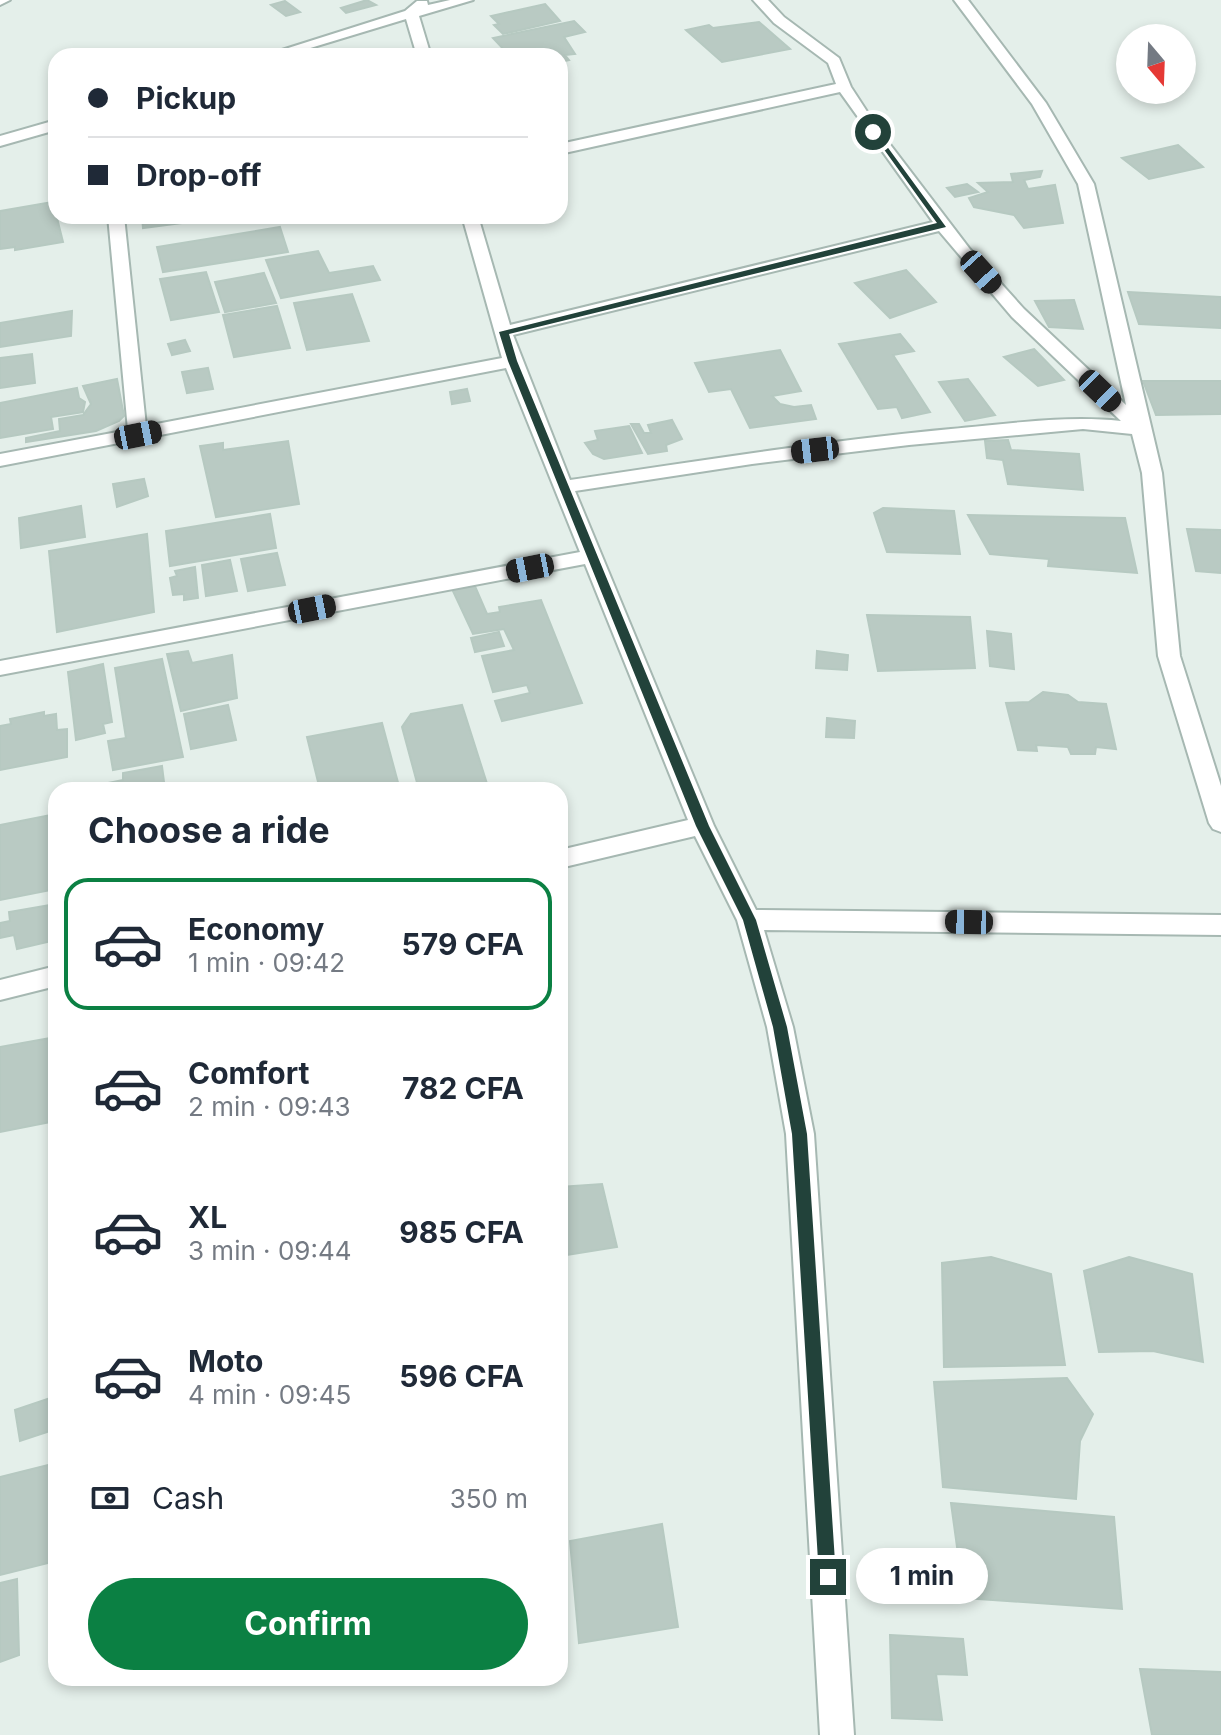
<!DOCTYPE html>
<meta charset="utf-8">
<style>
:root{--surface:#fff;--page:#f6f6f7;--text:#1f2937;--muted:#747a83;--line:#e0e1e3;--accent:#0b8043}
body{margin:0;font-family:Inter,sans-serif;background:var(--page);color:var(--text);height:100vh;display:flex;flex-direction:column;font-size:30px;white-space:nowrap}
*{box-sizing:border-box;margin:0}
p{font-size:26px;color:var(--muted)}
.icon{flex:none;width:44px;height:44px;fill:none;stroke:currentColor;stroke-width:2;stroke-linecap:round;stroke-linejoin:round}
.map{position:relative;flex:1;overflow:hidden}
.panel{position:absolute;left:48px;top:782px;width:520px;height:904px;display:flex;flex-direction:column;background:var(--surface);border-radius:24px;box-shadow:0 4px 12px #0003}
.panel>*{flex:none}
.guide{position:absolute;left:48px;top:48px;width:520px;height:176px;border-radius:24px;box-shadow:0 4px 12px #0003;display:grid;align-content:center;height:176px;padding:0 40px;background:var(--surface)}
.needle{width:52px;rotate:161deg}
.controls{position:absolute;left:1116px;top:24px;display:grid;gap:16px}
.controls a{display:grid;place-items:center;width:80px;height:80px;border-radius:50%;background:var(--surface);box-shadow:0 4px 12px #0003;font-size:40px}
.end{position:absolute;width:36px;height:36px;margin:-18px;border:10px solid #22423a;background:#fff;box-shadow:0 0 0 4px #fff}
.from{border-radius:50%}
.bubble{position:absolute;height:56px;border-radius:28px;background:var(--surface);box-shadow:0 4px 12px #0003;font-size:26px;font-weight:700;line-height:56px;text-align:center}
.car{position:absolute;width:24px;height:48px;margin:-24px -12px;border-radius:10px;box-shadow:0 0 6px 2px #0007;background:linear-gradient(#222 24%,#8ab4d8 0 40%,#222 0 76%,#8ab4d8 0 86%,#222 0)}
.guide b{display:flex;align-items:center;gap:28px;height:76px;font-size:30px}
.guide b+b{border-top:2px solid var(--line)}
.guide i{width:20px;height:20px;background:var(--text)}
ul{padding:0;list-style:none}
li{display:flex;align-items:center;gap:24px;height:132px;margin:0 16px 12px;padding:0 24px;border:4px solid transparent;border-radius:24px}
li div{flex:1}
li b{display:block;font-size:30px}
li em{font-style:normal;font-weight:700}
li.on{border-color:var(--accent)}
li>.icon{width:72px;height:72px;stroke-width:1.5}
h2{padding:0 40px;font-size:36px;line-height:96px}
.pay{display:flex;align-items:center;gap:20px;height:88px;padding:0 40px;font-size:30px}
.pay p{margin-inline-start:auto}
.button{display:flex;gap:16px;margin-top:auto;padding:16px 40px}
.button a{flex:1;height:92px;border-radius:48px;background:var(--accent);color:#fff;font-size:32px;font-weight:700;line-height:92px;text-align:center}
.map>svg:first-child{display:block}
.building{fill:#b9cac3;stroke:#b6c9c1;stroke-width:2}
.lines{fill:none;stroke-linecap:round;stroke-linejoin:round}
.minor-casing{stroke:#a6b8b2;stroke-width:4}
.minor{fill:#fff;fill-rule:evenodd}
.route{fill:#22423a}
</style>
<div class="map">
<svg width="1221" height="1735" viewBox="0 0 1221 1735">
<rect width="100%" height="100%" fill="#e4efea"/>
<!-- building -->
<g class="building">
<path d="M 367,0 L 376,5 L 346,13 L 341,8 Z"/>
<path d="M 285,1 L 300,12 L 286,16 L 271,5 Z"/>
<path d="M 545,4 L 560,21 L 503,34 L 494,25 L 499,24 L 491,16 Z"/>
<path d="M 574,21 L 585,32 L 564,37 L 575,54 L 565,55 L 569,60 L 560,62 L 560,56 L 540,56 L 527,49 L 507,53 L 493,38 Z"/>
<path d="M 759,22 L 790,49 L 722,62 L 686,30 L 709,25 L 713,28 Z"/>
<path d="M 1178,145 L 1203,167 L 1149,179 L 1122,158 Z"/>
<path d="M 1042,171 L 1040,177 L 1024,180 L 1028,189 L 1055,185 L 1063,223 L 1024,228 L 1014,215 L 974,207 L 969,198 L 988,192 L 978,183 L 1013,182 L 1011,174 Z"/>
<path d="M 967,184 L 978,192 L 955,197 L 947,188 Z"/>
<path d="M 53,202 L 63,242 L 15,250 L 15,247 L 0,249 L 0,211 Z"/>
<path d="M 142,216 L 235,216 L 143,228 Z"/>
<path d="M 280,227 L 288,252 L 163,272 L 157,247 Z"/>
<path d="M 318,251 L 329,273 L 373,266 L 380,280 L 281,298 L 266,260 Z"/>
<path d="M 906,270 L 936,302 L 890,318 L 855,283 Z"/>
<path d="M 206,272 L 219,312 L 171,320 L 160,279 Z"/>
<path d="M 264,273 L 276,303 L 225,312 L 215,282 Z"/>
<path d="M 1128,292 L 1221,297 L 1221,328 L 1139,324 Z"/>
<path d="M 352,294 L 369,341 L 307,350 L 294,303 Z"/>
<path d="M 1074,300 L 1083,329 L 1049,327 L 1035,301 Z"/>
<path d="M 277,306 L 290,348 L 234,357 L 223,315 Z"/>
<path d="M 72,311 L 71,336 L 0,347 L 0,323 Z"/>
<path d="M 900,334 L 914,351 L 893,355 L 930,412 L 902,418 L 897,407 L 878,409 L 839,344 Z"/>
<path d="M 185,340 L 190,351 L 172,355 L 168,344 Z"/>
<path d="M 1034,349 L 1064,380 L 1038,386 L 1004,357 Z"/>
<path d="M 780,350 L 801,391 L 772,396 L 780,404 L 794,407 L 811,405 L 816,419 L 750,428 L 731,389 L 709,392 L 695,363 Z"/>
<path d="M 32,354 L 35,383 L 0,388 L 0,358 Z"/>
<path d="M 208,368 L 213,389 L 187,393 L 182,372 Z"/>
<path d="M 117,379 L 124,416 L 119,421 L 96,431 L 26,442 L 26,438 L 60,431 L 59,419 L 83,415 L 91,404 L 83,386 Z"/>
<path d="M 968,379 L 995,415 L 965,421 L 939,382 Z"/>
<path d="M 1143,381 L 1221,381 L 1221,414 L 1156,415 Z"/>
<path d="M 77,388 L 79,398 L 85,402 L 83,412 L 51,417 L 53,429 L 0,438 L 0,403 Z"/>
<path d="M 467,389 L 470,401 L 452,404 L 450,392 Z"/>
<path d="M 672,420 L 682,439 L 666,445 L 667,451 L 648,454 L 631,424 L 639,424 L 644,433 L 651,433 L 648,425 Z"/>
<path d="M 629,426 L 642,453 L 604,459 L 593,454 L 585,443 L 598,440 L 595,431 Z"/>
<path d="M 1008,440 L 1011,450 L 1079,454 L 1083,490 L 1008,484 L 1003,460 L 987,458 L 985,441 Z"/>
<path d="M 288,441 L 299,504 L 216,517 L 200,446 L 223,443 L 223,450 Z"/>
<path d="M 144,479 L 148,496 L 117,507 L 113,484 Z"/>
<path d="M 81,506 L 85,537 L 21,548 L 19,518 Z"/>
<path d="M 883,508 L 954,511 L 960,554 L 887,552 L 874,513 Z"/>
<path d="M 270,514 L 276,548 L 170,566 L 166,531 Z"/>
<path d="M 968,515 L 1125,518 L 1137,573 L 1048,566 L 1049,559 L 990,554 Z"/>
<path d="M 1187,529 L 1221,530 L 1221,573 L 1196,571 Z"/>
<path d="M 147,534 L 154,612 L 57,632 L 49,551 Z"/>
<path d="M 277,553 L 285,585 L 248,591 L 241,559 Z"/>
<path d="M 230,560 L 237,591 L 206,596 L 202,565 Z"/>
<path d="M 195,567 L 198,598 L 184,600 L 184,594 L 173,595 L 170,578 L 177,576 L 175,571 Z"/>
<path d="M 474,584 L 487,614 L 500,612 L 499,607 L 541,600 L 582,703 L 502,721 L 495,701 L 530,693 L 527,685 L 493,692 L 482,656 L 514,650 L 504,629 L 473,634 L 452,589 Z"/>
<path d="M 867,615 L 970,617 L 975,668 L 878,671 Z"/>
<path d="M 987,631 L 1011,634 L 1014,669 L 990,666 Z"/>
<path d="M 499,632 L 504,646 L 475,652 L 471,638 Z"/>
<path d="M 188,651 L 192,663 L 232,655 L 237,698 L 181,711 L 167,654 Z"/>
<path d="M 817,651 L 848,655 L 847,670 L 816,668 Z"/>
<path d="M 162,659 L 183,757 L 113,770 L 108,741 L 126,738 L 115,668 Z"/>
<path d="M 103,664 L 112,722 L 103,724 L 105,733 L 76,740 L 68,672 Z"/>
<path d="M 1043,692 L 1068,695 L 1078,702 L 1106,704 L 1116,749 L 1096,747 L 1095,754 L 1071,754 L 1068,747 L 1036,745 L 1037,751 L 1018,750 L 1006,703 L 1029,702 Z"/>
<path d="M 228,705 L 236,740 L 191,749 L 184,714 Z"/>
<path d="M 462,705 L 489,790 L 419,790 L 402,727 L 411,714 Z"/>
<path d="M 44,712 L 44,716 L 56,714 L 57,730 L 67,729 L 67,757 L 0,770 L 0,726 L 11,724 L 10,719 Z"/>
<path d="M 827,718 L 855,721 L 854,738 L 826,737 Z"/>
<path d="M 382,723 L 400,790 L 320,790 L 307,737 Z"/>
<path d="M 162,766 L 165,790 L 99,790 L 98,785 L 123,780 L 123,773 Z"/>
<path d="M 56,814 L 56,889 L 0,900 L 0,825 Z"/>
<path d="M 56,904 L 56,940 L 17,949 L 14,935 L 0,938 L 0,923 L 10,921 L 9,912 Z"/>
<path d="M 56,1037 L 56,1121 L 0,1132 L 0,1047 Z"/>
<path d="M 602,1184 L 617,1247 L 560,1256 L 560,1187 Z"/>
<path d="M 991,1257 L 1051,1274 L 1065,1365 L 944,1367 L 942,1263 Z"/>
<path d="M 1129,1257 L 1192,1274 L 1203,1362 L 1153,1351 L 1099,1352 L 1084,1271 Z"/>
<path d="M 1067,1378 L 1093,1414 L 1080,1441 L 1076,1499 L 943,1487 L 934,1382 Z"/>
<path d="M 53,1397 L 56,1429 L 20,1441 L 15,1410 Z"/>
<path d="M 56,1463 L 56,1561 L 0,1575 L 0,1477 Z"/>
<path d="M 951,1503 L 1114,1517 L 1122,1609 L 964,1598 Z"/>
<path d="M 662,1524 L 678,1627 L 579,1643 L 570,1541 Z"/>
<path d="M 17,1579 L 19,1655 L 0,1662 L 0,1583 Z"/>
<path d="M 890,1635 L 963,1639 L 967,1675 L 936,1674 L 942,1720 L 892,1718 Z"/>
<path d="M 1140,1669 L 1221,1672 L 1221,1735 L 1152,1735 Z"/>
</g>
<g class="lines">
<!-- minor casing -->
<g class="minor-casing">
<g id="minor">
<path d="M 0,0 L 10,0 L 0,5 Z"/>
<path d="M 450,0 L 473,0 L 419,16 L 431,56 L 417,56 L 406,19 L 284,56 L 263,56 L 405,11 L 417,1 L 427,1 L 428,5 Z"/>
<path d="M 753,0 L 768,0 L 784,17 L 839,58 L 851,87 L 879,130 L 969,248 L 1024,309 L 1126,405 L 1078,184 L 1032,104 L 954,0 L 968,0 L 1046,103 L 1094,184 L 1162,473 L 1180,656 L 1221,786 L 1221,832 L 1213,829 L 1209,823 L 1158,656 L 1142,473 L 1132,434 L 1083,429 L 909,445 L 752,464 L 575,491 L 714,826 L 756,910 L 1221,915 L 1221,935 L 764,930 L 793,1027 L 814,1134 L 854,1735 L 820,1735 L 786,1134 L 767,1027 L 737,920 L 695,836 L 560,868 L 560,850 L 688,820 L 585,564 L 0,675 L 0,661 L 580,552 L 506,368 L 0,466 L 0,454 L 128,430 L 108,216 L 124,216 L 146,426 L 502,358 L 462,216 L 478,216 L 510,325 L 933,222 L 840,92 L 560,154 L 560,144 L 836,84 L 828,63 L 774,23 ZM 939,231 L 1012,317 L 1121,421 C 1065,415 1008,424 951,429 C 824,441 697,461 570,480 L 513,335 Z"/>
<path d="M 56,120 L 56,130 L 0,146 L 0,136 Z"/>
<path d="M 56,966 L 56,986 L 0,1000 L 0,980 Z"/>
</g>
</g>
<!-- minor -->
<use href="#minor" class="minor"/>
</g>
<!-- route -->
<path class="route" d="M 870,130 L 875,130 L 946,227 L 509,334 L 517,361 L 709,826 L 756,920 L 787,1027 L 807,1134 L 836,1577 L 834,1583 L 828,1586 L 821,1583 L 819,1577 L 792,1134 L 773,1027 L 743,920 L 696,826 L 508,361 L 499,332 L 937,223 Z"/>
</svg>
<div class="controls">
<a><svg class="needle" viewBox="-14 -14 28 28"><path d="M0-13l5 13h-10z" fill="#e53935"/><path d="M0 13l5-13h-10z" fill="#747a83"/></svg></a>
</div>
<i class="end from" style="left:873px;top:132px"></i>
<i class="end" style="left:828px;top:1577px"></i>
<div class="bubble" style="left:856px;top:1548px;width:132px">1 min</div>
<i class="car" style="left:981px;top:272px;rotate:138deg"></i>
<i class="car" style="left:1100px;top:391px;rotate:134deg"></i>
<i class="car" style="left:138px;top:435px;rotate:79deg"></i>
<i class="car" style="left:815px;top:450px;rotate:263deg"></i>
<i class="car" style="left:530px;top:568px;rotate:259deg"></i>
<i class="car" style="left:312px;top:609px;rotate:79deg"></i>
<i class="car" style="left:969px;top:922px;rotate:271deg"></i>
<div class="guide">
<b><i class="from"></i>Pickup</b>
<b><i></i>Drop-off</b>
</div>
<section class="panel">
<h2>Choose a ride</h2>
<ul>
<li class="on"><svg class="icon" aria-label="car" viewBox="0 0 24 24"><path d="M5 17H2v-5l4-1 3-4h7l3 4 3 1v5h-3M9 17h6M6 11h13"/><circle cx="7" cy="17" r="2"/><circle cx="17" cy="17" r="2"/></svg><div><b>Economy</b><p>1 min · 09:42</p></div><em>579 CFA</em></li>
<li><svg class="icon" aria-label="car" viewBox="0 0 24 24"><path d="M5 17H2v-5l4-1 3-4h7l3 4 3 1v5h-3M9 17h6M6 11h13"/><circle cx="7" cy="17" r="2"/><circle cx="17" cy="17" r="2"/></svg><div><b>Comfort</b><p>2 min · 09:43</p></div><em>782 CFA</em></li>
<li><svg class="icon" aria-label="car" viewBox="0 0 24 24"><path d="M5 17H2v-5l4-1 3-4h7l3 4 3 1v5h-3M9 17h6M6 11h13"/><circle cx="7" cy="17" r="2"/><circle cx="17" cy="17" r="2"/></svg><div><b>XL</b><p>3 min · 09:44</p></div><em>985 CFA</em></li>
<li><svg class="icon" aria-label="car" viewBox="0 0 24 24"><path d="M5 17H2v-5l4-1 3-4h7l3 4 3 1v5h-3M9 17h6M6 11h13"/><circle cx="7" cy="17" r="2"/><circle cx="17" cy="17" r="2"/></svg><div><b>Moto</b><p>4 min · 09:45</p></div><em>596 CFA</em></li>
</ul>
<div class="pay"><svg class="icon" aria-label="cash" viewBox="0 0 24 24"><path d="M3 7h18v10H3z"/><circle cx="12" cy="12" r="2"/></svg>Cash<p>350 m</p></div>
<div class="button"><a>Confirm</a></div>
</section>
</div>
